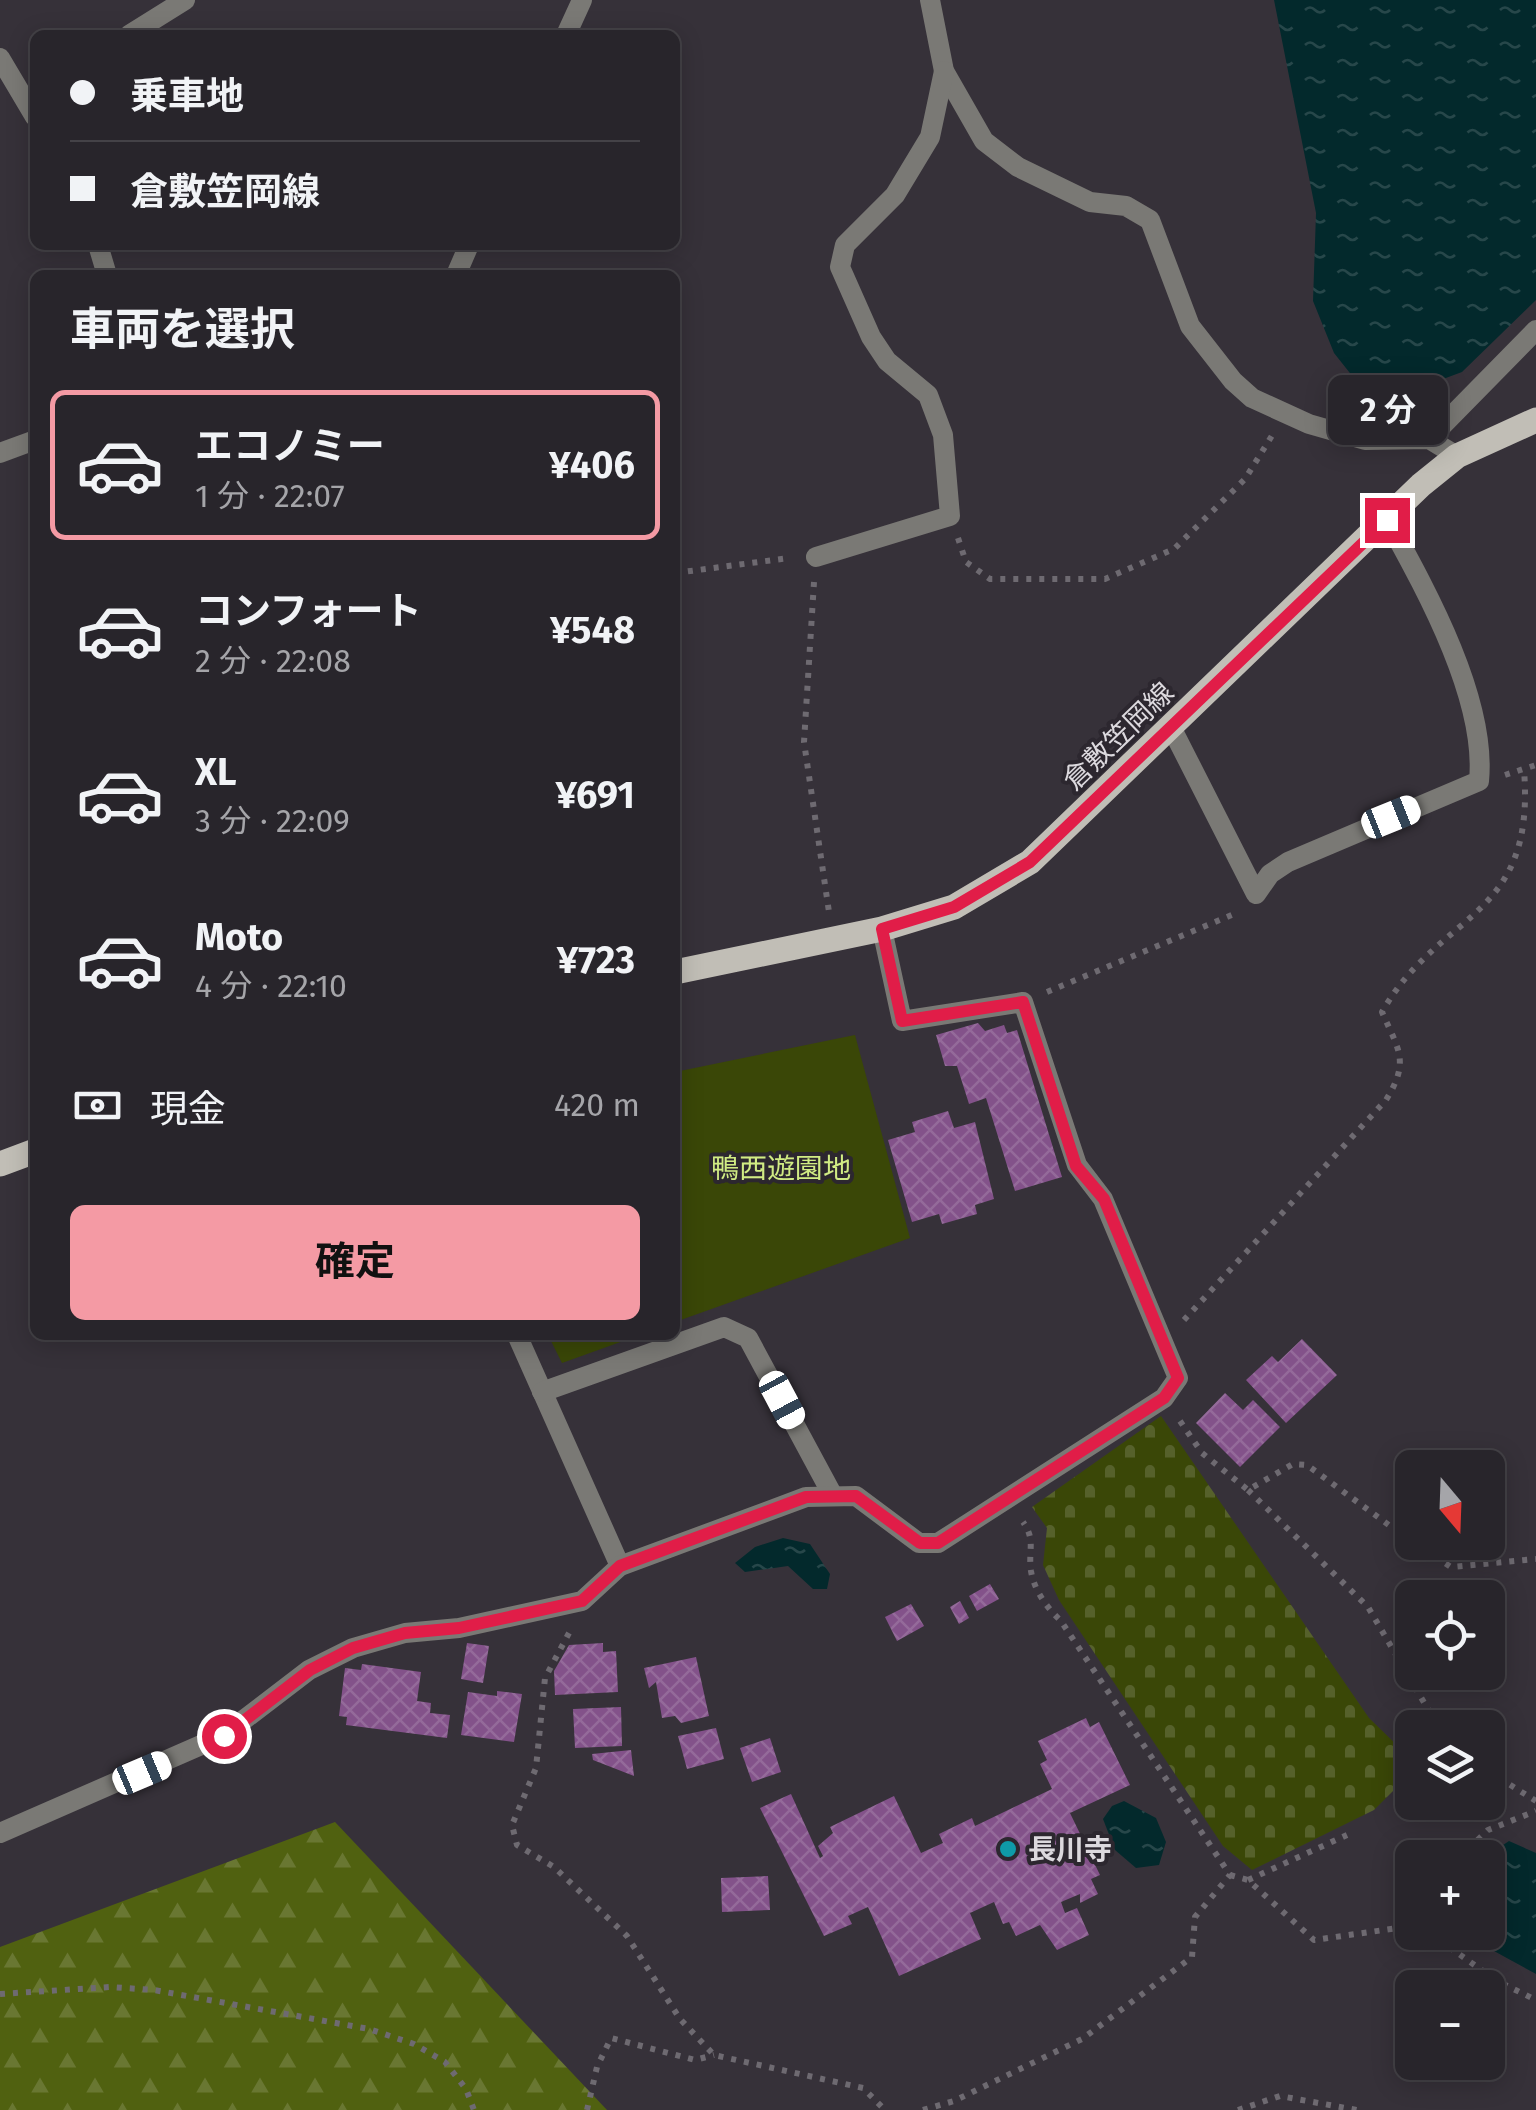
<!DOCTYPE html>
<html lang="ja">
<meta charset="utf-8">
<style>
:root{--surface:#28252b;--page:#302d33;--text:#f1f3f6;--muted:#a5a5a9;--line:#444247;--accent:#f49aa4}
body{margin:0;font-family:"Fira Sans","Noto Sans JP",sans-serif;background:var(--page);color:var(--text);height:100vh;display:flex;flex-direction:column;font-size:38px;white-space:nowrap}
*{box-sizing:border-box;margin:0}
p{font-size:32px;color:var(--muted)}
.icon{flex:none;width:55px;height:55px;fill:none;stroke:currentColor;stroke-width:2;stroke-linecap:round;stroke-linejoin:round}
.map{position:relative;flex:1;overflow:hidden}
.side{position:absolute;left:30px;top:270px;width:650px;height:1070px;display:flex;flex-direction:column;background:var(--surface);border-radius:15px;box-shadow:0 5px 25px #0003,0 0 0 2px var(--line)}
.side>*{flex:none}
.guide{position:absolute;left:30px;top:30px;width:650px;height:220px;border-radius:15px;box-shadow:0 5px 25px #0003,0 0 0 2px var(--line);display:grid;align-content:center;height:220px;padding:0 40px;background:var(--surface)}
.needle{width:65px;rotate:161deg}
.fabs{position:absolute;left:1395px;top:1450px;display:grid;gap:20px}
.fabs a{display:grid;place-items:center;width:110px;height:110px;border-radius:15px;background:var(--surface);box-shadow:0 5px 25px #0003,0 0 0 2px var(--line);font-size:50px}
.end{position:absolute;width:45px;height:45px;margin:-22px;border:12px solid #e11d48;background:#fff;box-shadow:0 0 0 5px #fff}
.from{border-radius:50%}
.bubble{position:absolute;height:70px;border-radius:15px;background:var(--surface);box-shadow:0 5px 25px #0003,0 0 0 2px var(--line);font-size:32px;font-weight:700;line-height:70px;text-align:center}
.car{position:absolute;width:30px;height:60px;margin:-30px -15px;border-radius:12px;box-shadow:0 0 8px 2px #0007;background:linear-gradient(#fff 24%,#345 0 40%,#fff 0 76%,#345 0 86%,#fff 0)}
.guide b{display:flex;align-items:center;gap:35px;height:95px;font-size:38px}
.guide b+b{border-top:2px solid var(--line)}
.guide i{width:25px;height:25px;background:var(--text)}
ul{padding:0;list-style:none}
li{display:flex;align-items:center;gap:30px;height:150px;margin:0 20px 15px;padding:0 20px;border:5px solid transparent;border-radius:15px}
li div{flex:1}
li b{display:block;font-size:38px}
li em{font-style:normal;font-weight:700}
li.current{border-color:var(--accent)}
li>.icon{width:90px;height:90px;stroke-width:1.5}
h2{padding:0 40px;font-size:45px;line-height:120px}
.pay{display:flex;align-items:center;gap:25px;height:110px;padding:0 40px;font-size:38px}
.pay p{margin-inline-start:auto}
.cta{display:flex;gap:20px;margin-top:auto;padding:20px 40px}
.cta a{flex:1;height:115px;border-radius:15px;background:var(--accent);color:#111;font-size:40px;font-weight:700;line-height:115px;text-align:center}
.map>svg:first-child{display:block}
.forest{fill:url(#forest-firs)}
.cemetery{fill:url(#cemetery-stones)}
.park{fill:#3a4707}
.water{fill:url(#water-ripples)}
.building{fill:url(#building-cross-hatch)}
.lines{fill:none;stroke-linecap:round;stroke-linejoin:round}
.path{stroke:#6e6a71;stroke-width:6;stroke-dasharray:5 8;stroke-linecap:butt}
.service{stroke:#7a7975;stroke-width:20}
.minor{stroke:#7a7975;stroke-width:20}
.primary{stroke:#c1beb6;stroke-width:25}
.route{stroke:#e11d48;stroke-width:12}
.culture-dot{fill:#0f9aa8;stroke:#2c272f;stroke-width:4}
.labels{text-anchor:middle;stroke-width:8;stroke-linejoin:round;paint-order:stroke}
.street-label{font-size:28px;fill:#dcd9de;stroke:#2c272f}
.park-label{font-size:28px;fill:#d1ec84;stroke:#2c272f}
.poi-label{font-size:28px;font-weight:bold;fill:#dcd9de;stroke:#2c272f;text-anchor:start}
</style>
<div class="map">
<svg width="1536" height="2110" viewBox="0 0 1536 2110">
<defs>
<pattern id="forest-firs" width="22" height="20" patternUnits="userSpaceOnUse" patternTransform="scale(2.5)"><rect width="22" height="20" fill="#506110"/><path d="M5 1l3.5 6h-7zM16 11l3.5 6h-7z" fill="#697732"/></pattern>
<pattern id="cemetery-stones" width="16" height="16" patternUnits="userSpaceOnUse" patternTransform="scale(2.5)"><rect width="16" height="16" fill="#3a4707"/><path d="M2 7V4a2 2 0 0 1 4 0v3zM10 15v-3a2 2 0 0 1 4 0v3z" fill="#56612b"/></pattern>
<pattern id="water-ripples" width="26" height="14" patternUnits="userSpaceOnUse" patternTransform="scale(2.5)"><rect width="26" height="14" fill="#03292c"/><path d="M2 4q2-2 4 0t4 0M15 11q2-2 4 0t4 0" fill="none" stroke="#27474a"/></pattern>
<pattern id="building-cross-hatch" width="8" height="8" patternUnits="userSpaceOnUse" patternTransform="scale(2.5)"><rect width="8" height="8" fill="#83528a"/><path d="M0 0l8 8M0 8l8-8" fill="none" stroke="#946a9a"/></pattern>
</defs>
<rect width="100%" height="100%" fill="#363139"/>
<!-- forest -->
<path class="forest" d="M 335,1822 L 607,2110 L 0,2110 L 0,1947 Z"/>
<!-- cemetery -->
<path class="cemetery" d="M 1161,1416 L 1369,1718 L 1404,1752 L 1398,1786 L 1374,1810 L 1252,1870 L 1223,1846 L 1059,1600 L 1043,1565 L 1047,1528 L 1032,1507 Z"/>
<!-- park -->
<g class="park">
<path d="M 855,1035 L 910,1238 L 675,1322 L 675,1072 Z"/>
<path d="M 548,1335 L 640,1335 L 562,1363 Z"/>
</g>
<!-- water -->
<g class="water">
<path d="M 1274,0 L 1536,0 L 1536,300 L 1462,372 L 1411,391 L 1374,390 L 1357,382 L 1334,353 L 1313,301 L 1316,213 Z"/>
<path d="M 783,1538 L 810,1544 L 830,1574 L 827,1589 L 813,1589 L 788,1566 L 745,1572 L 735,1563 L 755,1547 Z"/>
<path d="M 1124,1801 L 1156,1818 L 1166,1842 L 1159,1865 L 1136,1868 L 1115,1850 L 1103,1819 L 1112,1806 Z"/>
<path d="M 1509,1841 L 1536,1853 L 1536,1974 L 1461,1933 L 1488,1932 L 1485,1857 Z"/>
</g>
<!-- building -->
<g class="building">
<path d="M 978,1023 L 985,1031 L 1004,1025 L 1007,1033 L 1017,1030 L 1062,1177 L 1015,1191 L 986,1098 L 969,1104 L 957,1066 L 945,1066 L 936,1035 Z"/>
<path d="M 948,1111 L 954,1128 L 975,1122 L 994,1199 L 975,1205 L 977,1214 L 942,1224 L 939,1214 L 912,1222 L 888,1140 L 915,1132 L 912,1122 Z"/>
<path d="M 1302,1339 L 1337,1375 L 1286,1423 L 1246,1380 L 1272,1356 L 1278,1362 Z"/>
<path d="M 1225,1393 L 1243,1410 L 1253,1400 L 1280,1427 L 1240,1467 L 1196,1423 Z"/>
<path d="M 990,1584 L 999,1599 L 977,1611 L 969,1596 Z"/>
<path d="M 960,1601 L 969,1618 L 959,1624 L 950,1607 Z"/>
<path d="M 911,1604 L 924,1626 L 897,1641 L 885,1617 Z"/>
<path d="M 467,1643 L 489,1646 L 483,1683 L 461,1679 Z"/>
<path d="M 603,1643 L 603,1652 L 616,1651 L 618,1692 L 555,1695 L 554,1671 L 569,1645 Z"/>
<path d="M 696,1657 L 709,1716 L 681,1723 L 675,1716 L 662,1718 L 656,1682 L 649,1688 L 644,1668 Z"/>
<path d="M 362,1664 L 421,1672 L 417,1701 L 431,1703 L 430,1713 L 450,1715 L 447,1738 L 346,1725 L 347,1717 L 339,1716 L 345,1668 L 361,1670 Z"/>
<path d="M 497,1691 L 522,1694 L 514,1742 L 461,1735 L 468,1692 L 497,1696 Z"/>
<path d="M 621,1707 L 622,1746 L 575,1748 L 573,1709 Z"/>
<path d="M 1086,1718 L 1090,1727 L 1099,1722 L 1130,1785 L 1070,1813 L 1100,1875 L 1091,1879 L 1098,1894 L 1080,1903 L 1080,1894 L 1061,1902 L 1065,1913 L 1077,1908 L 1089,1935 L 1057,1950 L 1040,1925 L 1016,1936 L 1009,1922 L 1003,1924 L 994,1902 L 970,1913 L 981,1939 L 899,1976 L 868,1907 L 848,1916 L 852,1924 L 824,1936 L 760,1808 L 791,1794 L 820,1858 L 823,1856 L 818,1846 L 833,1833 L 830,1827 L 894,1796 L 921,1853 L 943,1843 L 939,1834 L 972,1818 L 975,1826 L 1052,1789 L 1040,1764 L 1047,1760 L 1038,1741 Z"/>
<path d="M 716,1728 L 724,1759 L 687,1769 L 678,1736 Z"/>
<path d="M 770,1738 L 781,1772 L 752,1782 L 740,1748 Z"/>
<path d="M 631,1750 L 634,1776 L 593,1760 L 592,1754 Z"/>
<path d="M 768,1876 L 770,1910 L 722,1912 L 721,1878 Z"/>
</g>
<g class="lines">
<!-- path -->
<g class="path">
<path d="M 958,538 L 966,562 L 990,579 L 1105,579 L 1174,549 L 1245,479 L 1273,434"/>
<path d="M 675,573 L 789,558"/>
<path d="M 814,582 L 804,742 L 829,912"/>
<path d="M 1505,775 L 1536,765"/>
<path d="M 1047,992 L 1239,912"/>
<path d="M 1184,1320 L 1386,1100 C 1410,1061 1399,1051 1382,1012 C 1440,910 1536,921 1524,770"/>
<path d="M 1180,1421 L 1202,1453 L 1248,1490 L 1293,1464 L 1307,1465 L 1412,1542"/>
<path d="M 1248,1490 L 1368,1607 L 1439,1728"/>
<path d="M 1413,1542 L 1451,1567 L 1536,1559"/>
<path d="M 569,1633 L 545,1678 L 536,1768 L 512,1825 L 517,1845 L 554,1867 L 627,1936 L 680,2019 L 714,2055 L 863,2088 L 885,2110"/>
<path d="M 1488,1771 L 1536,1801"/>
<path d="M 1459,1858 L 1488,1830 L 1536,1811"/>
<path d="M 1230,1875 L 1248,1880 L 1314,1940 L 1412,1926"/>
<path d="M 1248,1880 L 1347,1835"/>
<path d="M 1428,1932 L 1497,1981 L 1536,2000"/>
<path d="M 0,1994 L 110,1987 L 154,1990 L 369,2029 L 414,2044 L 445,2062 L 466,2089 L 474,2110"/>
<path d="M 587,2110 L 597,2067 L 611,2038 L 695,2060 L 714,2055"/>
<path d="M 923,2110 L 954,2101 L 1082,2039 L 1192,1957 L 1195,1917 L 1230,1875 L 1061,1621 C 1047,1608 1034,1590 1031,1571 C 1028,1550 1036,1540 1023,1522"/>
<path d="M 1238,2110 L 1280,2096 L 1357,2110"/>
</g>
<!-- service -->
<g class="service">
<path d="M 517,1335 L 620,1566"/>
<path d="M 542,1392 L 724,1327 L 748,1338 L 832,1494"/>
<path d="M 0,1833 L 224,1735 L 309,1670 L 353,1648 L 405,1633 L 459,1628 L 582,1601 L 620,1566 L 806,1497 L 856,1496 L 919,1543 L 938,1543 L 1164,1398 L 1178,1378 L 1103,1199 L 1077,1165 L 1023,1002 L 902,1021 L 882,929"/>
</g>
<!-- minor -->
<g class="minor">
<path d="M 930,0 L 944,71 L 984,141 L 1018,167 L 1090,202 L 1126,206 L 1150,220 L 1190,326 L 1233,381 L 1252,398 L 1309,424 L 1365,440 L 1429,439 L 1457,456"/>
<path d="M 129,35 L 185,0"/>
<path d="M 566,35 L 582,0"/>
<path d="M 0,58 L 35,117"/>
<path d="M 98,245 L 107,275"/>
<path d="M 456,275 L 469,245"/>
<path d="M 1429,439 L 1536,330"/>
<path d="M 0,453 L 35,440"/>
<path d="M 816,557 L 950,516 L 943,435 L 928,395 L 887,361 L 871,337 L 840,267 L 845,245 L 895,195 L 930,137 L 944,71"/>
<path d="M 1171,727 L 1256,894 L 1270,874 L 1288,862 L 1479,781 C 1487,699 1426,590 1387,519"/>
</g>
<!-- primary -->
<g class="primary">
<path d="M 675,972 L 882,929 L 954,907 L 1030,862 L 1421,485 L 1457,456 L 1536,420"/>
<path d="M 0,1164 L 35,1151"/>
</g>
</g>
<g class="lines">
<!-- route -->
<path class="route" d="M 224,1736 L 310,1670 L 353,1648 L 405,1633 L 459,1628 L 582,1601 L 620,1566 L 806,1497 L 856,1496 L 920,1543 L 938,1543 L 1164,1398 L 1178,1378 L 1104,1199 L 1076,1166 L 1023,1002 L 902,1021 L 882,929 L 954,907 L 1030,862 L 1387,520"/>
</g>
<!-- markers -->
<circle class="culture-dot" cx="1008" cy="1849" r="10"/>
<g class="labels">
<!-- street labels -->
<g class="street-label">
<text transform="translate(1118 736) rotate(-44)" y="10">倉敷笠岡線</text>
</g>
<!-- park labels -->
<g class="park-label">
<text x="781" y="1178">鴨西遊園地</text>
</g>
<!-- poi labels -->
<g class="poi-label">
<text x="1028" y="1859">長川寺</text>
</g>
</g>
</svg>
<div class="fabs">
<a><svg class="needle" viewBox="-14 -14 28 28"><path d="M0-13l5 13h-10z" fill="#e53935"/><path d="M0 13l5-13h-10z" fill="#a5a5a9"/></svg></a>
<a><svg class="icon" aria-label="locate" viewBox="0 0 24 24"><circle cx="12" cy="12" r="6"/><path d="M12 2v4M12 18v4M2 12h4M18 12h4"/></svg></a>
<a><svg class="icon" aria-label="layers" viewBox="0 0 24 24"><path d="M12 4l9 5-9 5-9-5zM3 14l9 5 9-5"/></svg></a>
<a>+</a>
<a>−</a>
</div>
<i class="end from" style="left:224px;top:1736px"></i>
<i class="end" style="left:1387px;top:520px"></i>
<div class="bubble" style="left:1328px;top:375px;width:120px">2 分</div>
<i class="car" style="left:1391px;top:817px;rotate:68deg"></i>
<i class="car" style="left:782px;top:1400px;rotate:152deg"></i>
<i class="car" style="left:142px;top:1773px;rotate:67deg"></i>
<div class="guide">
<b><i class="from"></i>乗車地</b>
<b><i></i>倉敷笠岡線</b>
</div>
<section class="side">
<h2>車両を選択</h2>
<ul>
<li class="current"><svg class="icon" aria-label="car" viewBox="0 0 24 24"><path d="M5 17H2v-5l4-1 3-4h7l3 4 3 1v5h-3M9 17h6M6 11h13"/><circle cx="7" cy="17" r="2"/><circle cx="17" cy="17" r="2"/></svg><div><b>エコノミー</b><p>1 分 · 22:07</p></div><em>¥406</em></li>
<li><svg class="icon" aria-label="car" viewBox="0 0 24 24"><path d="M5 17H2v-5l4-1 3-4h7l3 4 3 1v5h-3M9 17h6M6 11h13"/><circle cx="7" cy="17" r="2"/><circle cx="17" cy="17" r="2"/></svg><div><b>コンフォート</b><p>2 分 · 22:08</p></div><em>¥548</em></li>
<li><svg class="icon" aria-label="car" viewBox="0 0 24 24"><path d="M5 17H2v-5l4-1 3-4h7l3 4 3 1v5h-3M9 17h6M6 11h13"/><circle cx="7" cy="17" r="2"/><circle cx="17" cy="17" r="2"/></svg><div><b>XL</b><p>3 分 · 22:09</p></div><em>¥691</em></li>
<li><svg class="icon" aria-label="car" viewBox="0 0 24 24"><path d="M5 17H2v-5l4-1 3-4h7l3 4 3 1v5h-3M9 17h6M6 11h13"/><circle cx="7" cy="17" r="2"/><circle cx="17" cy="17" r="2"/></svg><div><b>Moto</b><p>4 分 · 22:10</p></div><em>¥723</em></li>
</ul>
<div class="pay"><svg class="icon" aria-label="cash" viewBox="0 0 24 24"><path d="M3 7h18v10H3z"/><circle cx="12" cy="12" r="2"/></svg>現金<p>420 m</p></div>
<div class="cta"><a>確定</a></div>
</section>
</div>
